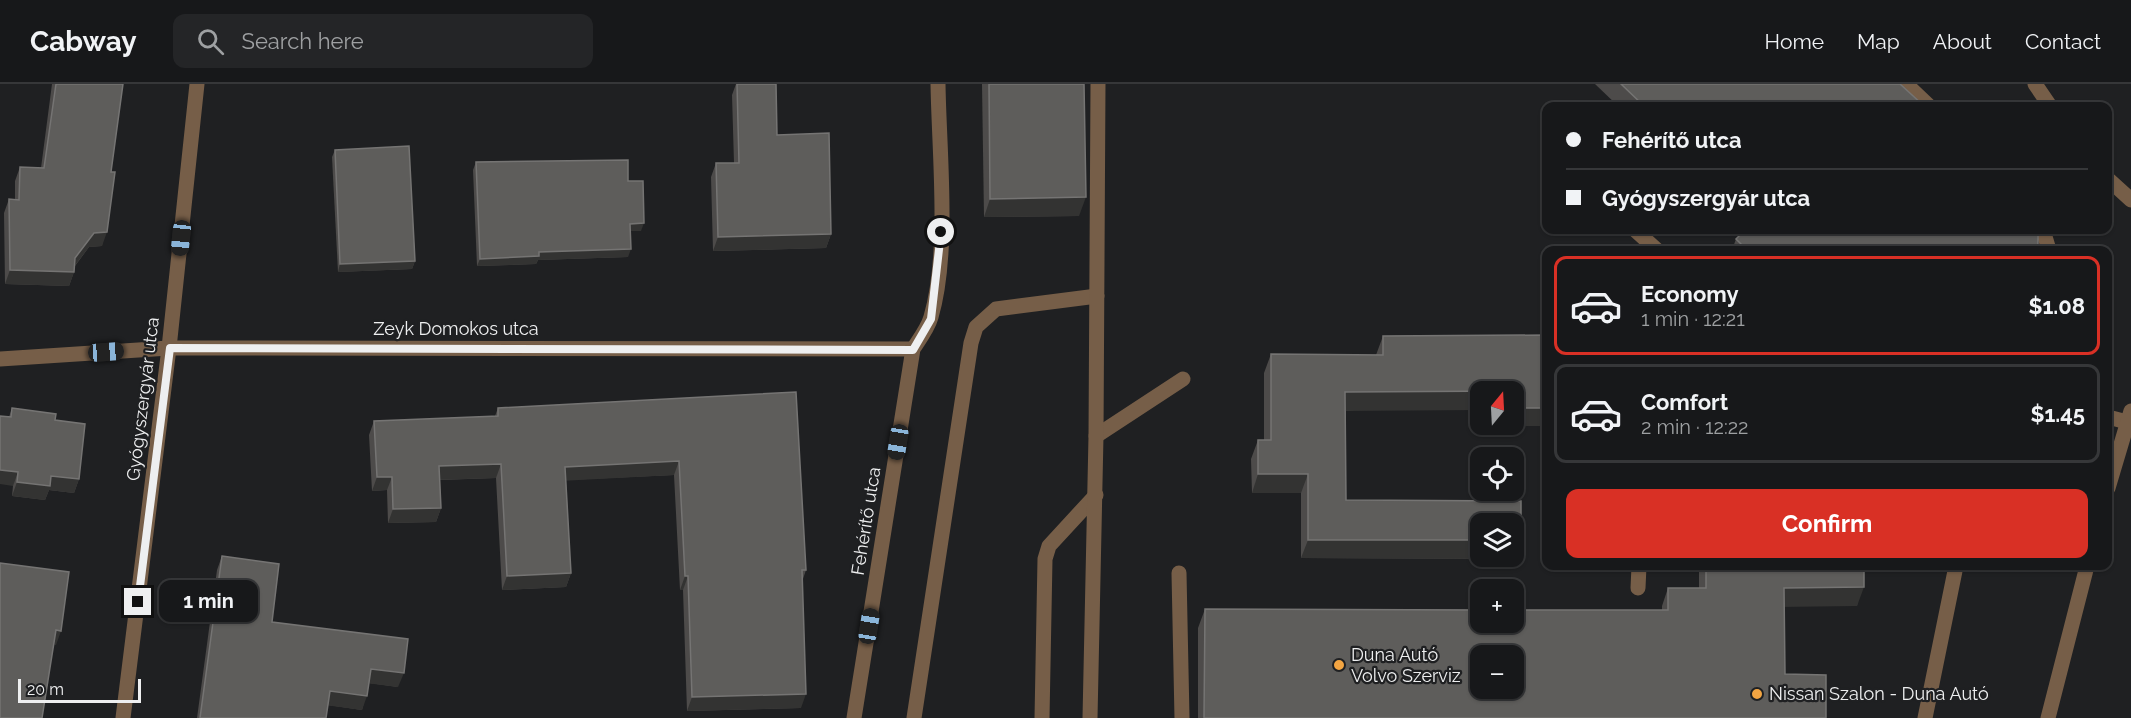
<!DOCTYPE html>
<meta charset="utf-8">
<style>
:root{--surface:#17181a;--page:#242527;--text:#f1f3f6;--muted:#9ea0a2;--line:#363739;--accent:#d93025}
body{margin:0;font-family:Raleway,sans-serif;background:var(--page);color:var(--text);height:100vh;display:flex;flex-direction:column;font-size:22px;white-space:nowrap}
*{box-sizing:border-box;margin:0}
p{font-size:20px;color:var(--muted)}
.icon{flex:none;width:33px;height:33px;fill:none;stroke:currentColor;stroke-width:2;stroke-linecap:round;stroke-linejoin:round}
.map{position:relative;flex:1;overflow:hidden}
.details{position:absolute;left:1542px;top:162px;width:570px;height:324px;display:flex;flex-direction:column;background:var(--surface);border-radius:12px;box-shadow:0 2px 4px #0004,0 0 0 2px var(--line)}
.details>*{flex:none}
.hud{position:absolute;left:1542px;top:18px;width:570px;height:132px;border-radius:12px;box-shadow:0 2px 4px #0004,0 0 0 2px var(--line);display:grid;align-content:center;height:132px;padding:0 24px;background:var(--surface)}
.needle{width:39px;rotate:18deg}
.buttons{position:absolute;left:1470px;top:297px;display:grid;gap:12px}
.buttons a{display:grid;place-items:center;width:54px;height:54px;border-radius:12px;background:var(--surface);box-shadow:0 2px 4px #0004,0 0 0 2px var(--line);font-size:30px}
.scale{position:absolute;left:18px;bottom:15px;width:123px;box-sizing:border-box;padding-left:6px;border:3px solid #eeeff0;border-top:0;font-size:16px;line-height:21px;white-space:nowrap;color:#eeeff0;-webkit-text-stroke:4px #1f2022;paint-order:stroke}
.end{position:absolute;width:27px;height:27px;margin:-14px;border:8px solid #eeeff0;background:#111;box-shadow:0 0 0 3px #111}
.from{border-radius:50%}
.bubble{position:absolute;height:42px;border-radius:12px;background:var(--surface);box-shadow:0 2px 4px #0004,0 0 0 2px var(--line);font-size:20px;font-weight:700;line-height:42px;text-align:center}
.car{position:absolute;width:18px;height:36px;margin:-18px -9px;border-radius:8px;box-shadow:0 0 4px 2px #0007;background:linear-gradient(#222 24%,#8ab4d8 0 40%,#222 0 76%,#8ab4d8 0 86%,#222 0)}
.hud b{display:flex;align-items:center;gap:21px;height:57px;font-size:22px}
.hud b+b{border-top:2px solid var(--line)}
.hud i{width:15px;height:15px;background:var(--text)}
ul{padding:10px 0 0;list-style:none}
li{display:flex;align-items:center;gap:18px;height:99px;margin:0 12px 9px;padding:0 12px;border:3px solid var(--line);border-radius:12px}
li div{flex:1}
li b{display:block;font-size:22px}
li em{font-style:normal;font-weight:700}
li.selected{border-color:var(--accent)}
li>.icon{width:54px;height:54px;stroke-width:1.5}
.cta{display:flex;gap:12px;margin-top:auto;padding:12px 24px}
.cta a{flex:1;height:69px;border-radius:12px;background:var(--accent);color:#fff;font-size:24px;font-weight:700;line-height:69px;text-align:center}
header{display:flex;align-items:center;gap:36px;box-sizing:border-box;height:84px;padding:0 30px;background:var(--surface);border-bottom:2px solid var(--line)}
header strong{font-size:28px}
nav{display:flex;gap:33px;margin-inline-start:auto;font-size:21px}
.search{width:420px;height:54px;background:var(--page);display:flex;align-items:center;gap:15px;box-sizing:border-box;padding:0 21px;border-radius:12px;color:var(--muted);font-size:22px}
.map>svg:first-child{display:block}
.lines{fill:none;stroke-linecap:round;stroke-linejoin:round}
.lane{stroke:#765e48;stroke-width:15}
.street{stroke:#765e48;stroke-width:15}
.wall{fill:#4d4b4a}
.shaded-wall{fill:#333332}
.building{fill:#5e5d5b;stroke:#757473;stroke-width:1.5;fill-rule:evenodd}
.route{stroke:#eeeff0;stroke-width:8}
.poi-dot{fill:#f3a542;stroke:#1f2022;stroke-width:2}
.labels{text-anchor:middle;stroke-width:4.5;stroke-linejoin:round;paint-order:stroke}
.street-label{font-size:18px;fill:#eeeff0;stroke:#1f2022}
.poi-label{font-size:18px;fill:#eeeff0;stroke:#1f2022;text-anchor:start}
</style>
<header>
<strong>Cabway</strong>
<div class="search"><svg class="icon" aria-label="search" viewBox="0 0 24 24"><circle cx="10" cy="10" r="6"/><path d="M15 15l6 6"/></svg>Search here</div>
<nav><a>Home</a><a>Map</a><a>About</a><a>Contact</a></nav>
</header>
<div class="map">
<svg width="2131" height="634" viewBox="0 0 2131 634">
<rect width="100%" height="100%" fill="#1f2022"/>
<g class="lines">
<!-- lane -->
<g class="lane">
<path d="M 1906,0 L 1929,22"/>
<path d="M 1635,146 L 1657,166"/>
<path d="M 2043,146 L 2049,166"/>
<path d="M 2108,333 L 2127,338"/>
<path d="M 1096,352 L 1183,295"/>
<path d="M 1179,489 L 1182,634"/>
<path d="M 1638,504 L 1639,482"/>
<path d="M 914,634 L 971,259 L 976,243 L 996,225 L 1097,212"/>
<path d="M 1042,634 L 1045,475 L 1049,462 L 1096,411"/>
<path d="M 1090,634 L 1096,352 L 1098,0"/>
<path d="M 1925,634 L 1956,482"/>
</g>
<!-- street -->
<g class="street">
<path d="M 2035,0 L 2050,22"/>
<path d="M 2108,95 L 2131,116"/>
<path d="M 0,275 L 169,264 L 913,265"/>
<path d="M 2108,404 L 2131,327"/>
<path d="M 123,634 L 169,264 L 197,0"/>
<path d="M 854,634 L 913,265 C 919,256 928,244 931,233 C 950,168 939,69 938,0"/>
<path d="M 2048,634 L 2087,482"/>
</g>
</g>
<!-- wall -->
<g class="wall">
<path d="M 52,0 L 123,0 L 111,88 L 102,162 L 89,163 L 75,182 L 74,188 L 69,202 L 5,200 L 4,129 L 9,115 L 15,116 L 15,97 L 20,83 L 41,84 Z"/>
<path d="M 736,0 L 776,0 L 777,51 L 831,150 L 826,164 L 713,167 L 711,93 L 716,79 L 734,79 L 732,11 Z"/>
<path d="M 982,0 L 1084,0 L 1079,132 L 984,133 Z"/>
<path d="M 1595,0 L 1900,0 L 1924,22 L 1618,22 Z"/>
<path d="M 335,66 L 415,177 L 412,185 L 338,188 L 332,73 Z"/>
<path d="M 476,78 L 628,97 L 641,147 L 630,147 L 628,173 L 538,176 L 536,180 L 477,182 L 473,86 Z"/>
<path d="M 1736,155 L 2038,166 L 1732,166 Z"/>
<path d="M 1546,251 L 1546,342 L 1505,342 L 1505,340 L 1514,340 L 1514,308 L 1346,327 L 1346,416 L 1521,457 L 1514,475 L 1301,474 L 1301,409 L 1252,409 L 1251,375 L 1258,356 L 1264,356 L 1264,289 L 1271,270 L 1376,271 L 1383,252 Z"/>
<path d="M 796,308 L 806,486 L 803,495 L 801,624 L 687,627 L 683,506 L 680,506 L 674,391 L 566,396 L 571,489 L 566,503 L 502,506 L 496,394 L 440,396 L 441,424 L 436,438 L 388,439 L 387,406 L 372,407 L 369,351 L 374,337 L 495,332 L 498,324 Z"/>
<path d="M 12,324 L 55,336 L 79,395 L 74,409 L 49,406 L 45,416 L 12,412 L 13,402 L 9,333 Z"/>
<path d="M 222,472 L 272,538 L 398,603 L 369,599 L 362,626 L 328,621 L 326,634 L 197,634 L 217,486 Z"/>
<path d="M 1699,482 L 1864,482 L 1857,522 L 1784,522 L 1785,590 L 1826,634 L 1198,634 L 1198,544 L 1205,525 L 1662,526 L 1662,522 L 1668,504 L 1699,504 Z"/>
</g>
<!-- shaded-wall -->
<g class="shaded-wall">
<path d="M 1086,113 L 1079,132 L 984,133 L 990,115 Z"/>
<path d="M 644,139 L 641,147 L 627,147 L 630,140 Z"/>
<path d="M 107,148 L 102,162 L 89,163 L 70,188 L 74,188 L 69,202 L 5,200 L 10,186 L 75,174 L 94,149 Z"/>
<path d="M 831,150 L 826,164 L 713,167 L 718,153 Z"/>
<path d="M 631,165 L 628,173 L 538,176 L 536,180 L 477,182 L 480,175 L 539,168 Z"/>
<path d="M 415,177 L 412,185 L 338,188 L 340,180 Z"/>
<path d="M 1345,308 L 1480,308 L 1480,326 L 1339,327 Z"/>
<path d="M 1514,324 L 1546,324 L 1546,342 L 1505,342 L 1506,340 L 1514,340 Z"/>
<path d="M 679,377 L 674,391 L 560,397 L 565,383 Z"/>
<path d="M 501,380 L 496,394 L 434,396 L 439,382 Z"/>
<path d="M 0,386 L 18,388 L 13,402 L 0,400 Z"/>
<path d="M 1258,390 L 1308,390 L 1301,409 L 1252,409 Z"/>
<path d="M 51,392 L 79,395 L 74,409 L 49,406 L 45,416 L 12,412 L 17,398 Z"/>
<path d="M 377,393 L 392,393 L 387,406 L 372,407 Z"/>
<path d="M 441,424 L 436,438 L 388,439 L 393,425 Z"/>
<path d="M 1308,456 L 1480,456 L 1480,472 L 1514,472 L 1514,457 L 1521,457 L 1514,475 L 1301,474 Z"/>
<path d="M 571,489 L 566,503 L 502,506 L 507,492 Z"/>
<path d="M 685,492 L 688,492 L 683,506 L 680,506 Z"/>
<path d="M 1864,503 L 1857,522 L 1778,523 L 1784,504 Z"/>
<path d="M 56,546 L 61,547 L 56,561 L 51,560 Z"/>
<path d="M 371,585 L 404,589 L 398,603 L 366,599 Z"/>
<path d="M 330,607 L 367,612 L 362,626 L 325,621 Z"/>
<path d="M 806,610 L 801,624 L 687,627 L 692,613 Z"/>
</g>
<!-- building -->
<g class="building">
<path d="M 56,0 L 123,0 L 111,88 L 115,88 L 107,148 L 94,149 L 75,174 L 74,188 L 10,186 L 9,115 L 19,116 L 20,83 L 44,84 Z"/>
<path d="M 737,0 L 776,0 L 777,51 L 829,49 L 831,150 L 718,153 L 716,79 L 739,79 Z"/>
<path d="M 989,0 L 1084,0 L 1086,113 L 990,115 Z"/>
<path d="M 1621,0 L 1900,0 L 1924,22 L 1644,22 Z"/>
<path d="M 409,62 L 415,177 L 340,180 L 335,66 Z"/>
<path d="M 628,76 L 628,97 L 643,97 L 644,139 L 630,140 L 631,165 L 539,168 L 539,172 L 480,175 L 476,78 Z"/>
<path d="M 1745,146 L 2038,146 L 2038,166 L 1747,166 L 1736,155 Z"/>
<path d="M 1546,251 L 1546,324 L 1514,324 L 1514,308 L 1512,307 L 1345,308 L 1346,416 L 1521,417 L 1521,457 L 1514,457 L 1514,440 L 1480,440 L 1480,456 L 1308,456 L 1308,390 L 1258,390 L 1258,356 L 1271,356 L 1271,270 L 1383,271 L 1383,252 Z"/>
<path d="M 796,308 L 806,486 L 802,486 L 806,610 L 692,613 L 688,492 L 685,492 L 679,377 L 565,383 L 571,489 L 507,492 L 501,380 L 439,382 L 441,424 L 393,425 L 392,393 L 377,393 L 374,337 L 498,332 L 498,324 Z"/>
<path d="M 12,324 L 56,330 L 55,336 L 85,340 L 79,395 L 51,392 L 50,402 L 17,398 L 18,388 L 0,386 L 0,332 L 11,333 Z"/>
<path d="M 222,472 L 279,480 L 272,538 L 408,555 L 404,589 L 371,585 L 367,612 L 330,607 L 326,634 L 200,634 Z"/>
<path d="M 0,479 L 69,488 L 61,547 L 56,546 L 42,634 L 0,634 Z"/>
<path d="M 1706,482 L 1864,482 L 1864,503 L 1784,504 L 1785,590 L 1826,591 L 1826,634 L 1204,634 L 1205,525 L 1480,526 L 1480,538 L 1514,538 L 1514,526 L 1668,526 L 1668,504 L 1706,504 ZM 1480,572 L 1514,572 L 1514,604 L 1480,604 Z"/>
</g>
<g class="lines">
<!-- route -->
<path class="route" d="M 138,518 L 170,264 L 913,266 L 931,235 L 941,148"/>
</g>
<!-- markers -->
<g class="poi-dot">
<circle cx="1339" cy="581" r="6"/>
<circle cx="1757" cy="610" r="6"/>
</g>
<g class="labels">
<!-- street labels -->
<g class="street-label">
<text x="456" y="251">Zeyk Domokos utca</text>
<text transform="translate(143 315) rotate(-83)" y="6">Gyógyszergyár utca</text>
<text transform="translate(866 437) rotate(-81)" y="6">Fehérítő utca</text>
</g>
<!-- poi labels -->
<g class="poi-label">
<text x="1351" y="577">Duna Autó<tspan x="1351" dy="21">Volvo Szerviz</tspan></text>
<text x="1769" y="616">Nissan Szalon - Duna Autó</text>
</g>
</g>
</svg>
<div class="buttons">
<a><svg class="needle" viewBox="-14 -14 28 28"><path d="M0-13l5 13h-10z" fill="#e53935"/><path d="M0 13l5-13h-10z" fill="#9ea0a2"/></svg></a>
<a><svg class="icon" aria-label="locate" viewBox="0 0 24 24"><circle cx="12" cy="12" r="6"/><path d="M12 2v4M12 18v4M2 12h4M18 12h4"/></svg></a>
<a><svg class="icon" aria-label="layers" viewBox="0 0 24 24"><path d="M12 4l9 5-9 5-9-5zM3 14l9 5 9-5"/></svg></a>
<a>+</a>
<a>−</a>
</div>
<div class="scale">20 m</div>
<i class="end from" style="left:941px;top:148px"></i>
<i class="end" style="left:138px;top:518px"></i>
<div class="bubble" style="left:159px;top:496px;width:99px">1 min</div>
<i class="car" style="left:181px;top:154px;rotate:186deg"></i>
<i class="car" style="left:106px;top:268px;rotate:86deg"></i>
<i class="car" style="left:898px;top:358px;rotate:189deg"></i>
<i class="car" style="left:869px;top:542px;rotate:9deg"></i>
<div class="hud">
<b><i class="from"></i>Fehérítő utca</b>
<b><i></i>Gyógyszergyár utca</b>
</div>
<section class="details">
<ul>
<li class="selected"><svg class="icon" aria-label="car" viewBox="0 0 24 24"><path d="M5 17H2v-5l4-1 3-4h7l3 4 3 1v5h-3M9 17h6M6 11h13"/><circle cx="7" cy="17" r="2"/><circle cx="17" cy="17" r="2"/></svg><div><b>Economy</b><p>1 min · 12:21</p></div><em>$1.08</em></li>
<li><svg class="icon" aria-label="car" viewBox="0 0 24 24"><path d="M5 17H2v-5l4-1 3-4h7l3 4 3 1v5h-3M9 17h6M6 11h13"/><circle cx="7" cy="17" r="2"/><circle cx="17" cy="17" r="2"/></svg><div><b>Comfort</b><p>2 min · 12:22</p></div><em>$1.45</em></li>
</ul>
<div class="cta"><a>Confirm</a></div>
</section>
</div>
